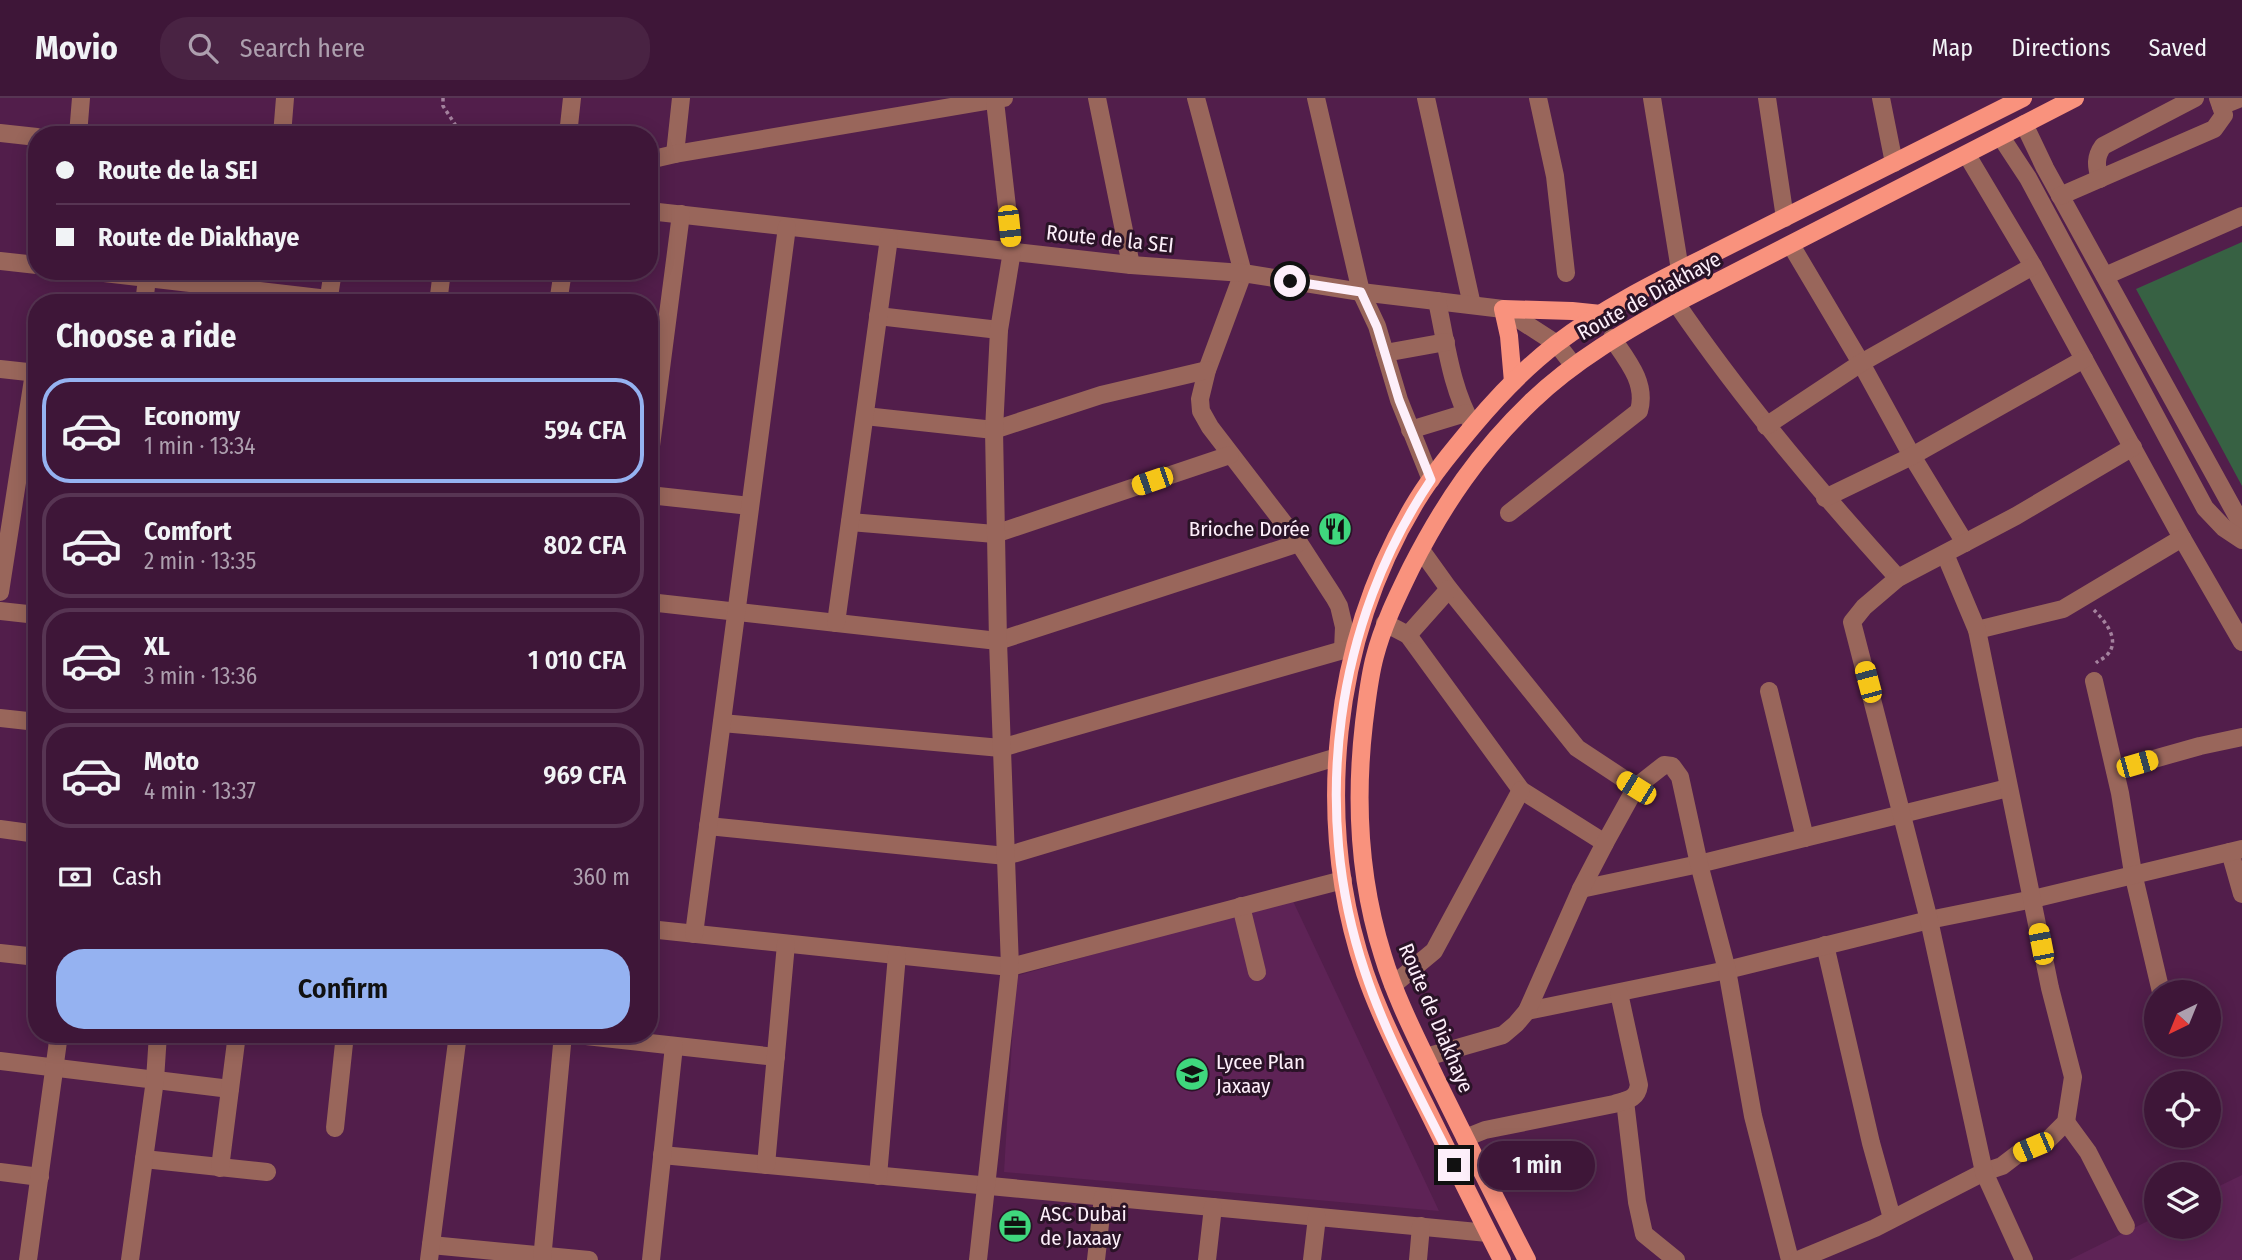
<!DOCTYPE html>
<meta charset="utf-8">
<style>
:root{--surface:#3e1638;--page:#492343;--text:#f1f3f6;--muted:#ad9fae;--line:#573553;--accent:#95b2f1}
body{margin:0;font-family:"Fira Sans Condensed",sans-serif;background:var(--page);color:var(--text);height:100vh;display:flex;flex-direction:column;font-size:26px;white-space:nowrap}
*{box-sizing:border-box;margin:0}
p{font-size:23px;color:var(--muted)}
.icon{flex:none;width:38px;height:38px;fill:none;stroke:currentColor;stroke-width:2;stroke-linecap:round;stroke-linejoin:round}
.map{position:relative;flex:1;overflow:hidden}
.sheet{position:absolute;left:28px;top:196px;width:630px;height:749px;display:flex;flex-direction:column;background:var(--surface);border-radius:28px;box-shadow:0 4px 18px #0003,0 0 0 2px var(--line)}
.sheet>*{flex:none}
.top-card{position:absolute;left:28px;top:28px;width:630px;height:154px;border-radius:28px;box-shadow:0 4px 18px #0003,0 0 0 2px var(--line);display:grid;align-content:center;height:154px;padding:0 28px;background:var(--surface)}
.needle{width:46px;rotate:223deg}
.fabs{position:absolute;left:2144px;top:882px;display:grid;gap:14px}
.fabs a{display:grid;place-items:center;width:77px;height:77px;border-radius:50%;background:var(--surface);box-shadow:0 4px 18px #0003,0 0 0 2px var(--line);font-size:35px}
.end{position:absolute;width:32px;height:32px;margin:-16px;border:9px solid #fdeffa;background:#111;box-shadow:0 0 0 4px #111}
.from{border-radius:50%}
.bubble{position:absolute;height:49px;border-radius:24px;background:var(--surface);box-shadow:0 4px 18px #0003,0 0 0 2px var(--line);font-size:23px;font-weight:600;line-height:49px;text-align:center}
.car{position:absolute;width:21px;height:42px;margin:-21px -10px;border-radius:9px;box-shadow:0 0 5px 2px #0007;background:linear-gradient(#f5c518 24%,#345 0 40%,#f5c518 0 76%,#345 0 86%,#f5c518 0)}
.top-card b{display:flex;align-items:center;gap:24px;height:66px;font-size:26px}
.top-card b+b{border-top:2px solid var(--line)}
.top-card i{width:18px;height:18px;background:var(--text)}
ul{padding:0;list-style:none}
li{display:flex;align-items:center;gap:21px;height:105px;margin:0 14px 10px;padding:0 14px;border:4px solid var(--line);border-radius:28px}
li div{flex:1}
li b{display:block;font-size:26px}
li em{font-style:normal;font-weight:600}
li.selected{border-color:var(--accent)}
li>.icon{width:63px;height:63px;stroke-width:1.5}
h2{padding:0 28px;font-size:32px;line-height:84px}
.pay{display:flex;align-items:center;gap:18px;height:77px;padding:0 28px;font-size:26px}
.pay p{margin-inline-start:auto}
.button{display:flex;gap:14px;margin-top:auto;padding:14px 28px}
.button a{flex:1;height:80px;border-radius:28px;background:var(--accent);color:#111;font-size:28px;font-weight:600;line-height:80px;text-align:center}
header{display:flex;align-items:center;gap:42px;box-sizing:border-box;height:98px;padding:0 35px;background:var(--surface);border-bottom:2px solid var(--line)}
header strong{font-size:33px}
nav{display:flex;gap:38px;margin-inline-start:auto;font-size:24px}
.search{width:490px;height:63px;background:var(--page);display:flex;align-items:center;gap:18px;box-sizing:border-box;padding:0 24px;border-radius:28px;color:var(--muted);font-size:26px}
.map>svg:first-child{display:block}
.built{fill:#5e2356}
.green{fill:#376143}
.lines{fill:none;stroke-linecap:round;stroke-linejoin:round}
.path{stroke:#a4829e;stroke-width:3.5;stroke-dasharray:3.5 3.5;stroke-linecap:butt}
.minor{stroke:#99665b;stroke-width:18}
.major{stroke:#f9927d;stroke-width:18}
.route{stroke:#fdeffa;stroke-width:9}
.labels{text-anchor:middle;stroke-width:6;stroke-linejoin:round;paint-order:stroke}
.street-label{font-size:21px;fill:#fdeffa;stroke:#2a1327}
.poi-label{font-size:21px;fill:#fdeffa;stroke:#2a1327;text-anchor:start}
</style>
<header>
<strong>Movio</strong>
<div class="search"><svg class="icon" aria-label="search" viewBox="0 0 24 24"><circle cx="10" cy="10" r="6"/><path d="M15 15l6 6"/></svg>Search here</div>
<nav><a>Map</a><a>Directions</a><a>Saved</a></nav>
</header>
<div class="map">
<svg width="2242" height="1162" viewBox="0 0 2242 1162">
<rect width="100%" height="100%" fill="#521e4b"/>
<!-- built -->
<g class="built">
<path d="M 1292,801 L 1439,1113 L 1004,1074 L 1016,878 Z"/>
<path d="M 2242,1077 L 2242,1162 L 2069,1162 L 2156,1119 L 2156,1129 L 2208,1129 L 2209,1093 Z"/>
</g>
<!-- green -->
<path class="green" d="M 2242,144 L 2242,388 L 2136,191 Z"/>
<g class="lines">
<!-- path -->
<g class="path">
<path d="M 443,0 L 443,8 L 460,34"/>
<path d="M 2094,512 C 2105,523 2122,543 2106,558 C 2103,561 2099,562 2096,565"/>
</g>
<!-- minor -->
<g class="minor">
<path d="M 1097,0 L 1131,167"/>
<path d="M 1196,0 L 1243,175 L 1207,272 L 1200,301 L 1201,313 L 1210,329 L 1299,445 L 1334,499 L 1339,508 L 1344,529 L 1343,552"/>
<path d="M 1316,0 L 1361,194 L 1377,228 L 1399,302 L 1431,382"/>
<path d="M 1426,0 L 1472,207"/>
<path d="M 1538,0 L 1555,78 L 1566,175"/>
<path d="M 1652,0 L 1680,172"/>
<path d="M 1767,0 L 1785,120"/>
<path d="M 1881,0 L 1894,65"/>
<path d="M 2221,8 L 2241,0"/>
<path d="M 2024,26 L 2045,70 L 2242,427"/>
<path d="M 0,35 L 37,39"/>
<path d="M 78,37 L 81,0"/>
<path d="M 282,37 L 285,0"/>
<path d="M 568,37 L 572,0"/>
<path d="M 2001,39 L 2028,80 L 2205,410 L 2224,430 L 2242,442"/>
<path d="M 675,56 L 681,0"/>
<path d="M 1967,57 L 2033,168 L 2182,440"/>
<path d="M 649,62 L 675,56 L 1004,0"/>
<path d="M 2100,81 C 2096,68 2095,59 2103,48 L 2195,0"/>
<path d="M 2060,98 L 2214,31 L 2224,17 L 2218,0"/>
<path d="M 649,113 L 1131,167 L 1243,175 L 1361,194 L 1503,211 L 1557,246 L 1574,268"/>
<path d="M 1791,147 L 1861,265 L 1912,358 L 1965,445"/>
<path d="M 0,163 L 37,167"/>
<path d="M 87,173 L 328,201"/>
<path d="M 2105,178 L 2242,118"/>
<path d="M 1437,203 C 1446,244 1451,291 1473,328"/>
<path d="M 144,205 L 148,173"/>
<path d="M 328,205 L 333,173"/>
<path d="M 438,205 L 442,173"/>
<path d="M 558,205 L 563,173"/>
<path d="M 1676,205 C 1743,303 1818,392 1898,480"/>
<path d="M 878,218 L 999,232"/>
<path d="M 1385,255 L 1446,244"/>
<path d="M 0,271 L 37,275"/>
<path d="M 865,318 L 994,332 L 1101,297 L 1207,272"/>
<path d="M 1766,328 L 1861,265 L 2033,168"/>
<path d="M 1410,332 L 1466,315"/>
<path d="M 649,363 L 681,116"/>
<path d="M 649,397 L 750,408"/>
<path d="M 1825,400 L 1912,358 L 2084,261"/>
<path d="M 1509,415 L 1639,313 C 1647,285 1627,262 1612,240"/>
<path d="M 850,424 L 995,436 L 1230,357"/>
<path d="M 1421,452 L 1449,491 L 1577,650 L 1636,689"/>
<path d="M 0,494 L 34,275"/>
<path d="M 649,504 L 998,543 L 1299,445"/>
<path d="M 0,513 L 37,517"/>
<path d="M 836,525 L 889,140"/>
<path d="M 1385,525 L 1408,537 L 1521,692 L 1605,745"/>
<path d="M 1977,532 L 2063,511 L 2182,440 L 2242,544"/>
<path d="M 1408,537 L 1449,491"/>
<path d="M 2094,583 L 2120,695 L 2133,775 L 2161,894"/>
<path d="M 1769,593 L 1805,740"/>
<path d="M 0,620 L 37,624"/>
<path d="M 722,625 L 1001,650 L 1343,552 L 1353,555"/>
<path d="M 2115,672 L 2200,648 L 2242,639"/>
<path d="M 708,728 L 1006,758 L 1337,659"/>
<path d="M 0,731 L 37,736"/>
<path d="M 2230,754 L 2242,796"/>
<path d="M 1581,791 L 1699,766 L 2008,690"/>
<path d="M 1241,808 L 1257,874"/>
<path d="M 649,831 L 1010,869 L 1343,782"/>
<path d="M 694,836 L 787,129"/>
<path d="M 1825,847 L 1871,1045 L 1892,1120"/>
<path d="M 0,855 L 37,859"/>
<path d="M 1393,887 L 1434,853 L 1521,692"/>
<path d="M 1527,913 L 1727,872 L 1929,822 L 2033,801 L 2242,751"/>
<path d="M 568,936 L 776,959"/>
<path d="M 1426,959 L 1503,937 L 1516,926 L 1527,913 L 1581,791 L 1605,745 L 1636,689 L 1664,667 L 1672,668 L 1680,679 L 1699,766 L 1727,872 L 1753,1018 L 1790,1162"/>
<path d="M 0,963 L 230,991"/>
<path d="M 1625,1003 L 1637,1104 L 1644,1136 L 1676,1162"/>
<path d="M 2066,1024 L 2088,1054 L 2126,1128"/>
<path d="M 335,1030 L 345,936"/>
<path d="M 1465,1040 L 1485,1032 L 1614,1006 C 1626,1002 1637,1002 1639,987 L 1619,895"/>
<path d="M 662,1057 L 1488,1135"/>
<path d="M 144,1061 L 267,1074"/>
<path d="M 766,1067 L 786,846"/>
<path d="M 220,1070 L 237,936"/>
<path d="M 0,1074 L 40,1079"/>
<path d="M 878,1078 L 897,857"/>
<path d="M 431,1147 L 589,1162"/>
<path d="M 28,1162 L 59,936"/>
<path d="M 130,1162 L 155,982 L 158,936"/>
<path d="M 429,1162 L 458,936"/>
<path d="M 542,1162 L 563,936"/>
<path d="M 651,1162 L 674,948"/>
<path d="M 978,1162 L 1010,869 L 998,543 L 994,332 L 999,232 L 1012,153 L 995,3"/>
<path d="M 1096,1162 L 1103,1099"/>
<path d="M 1207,1162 L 1213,1109"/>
<path d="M 1312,1162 L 1317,1119"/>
<path d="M 1418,1162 L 1421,1128"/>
<path d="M 1798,1162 L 1875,1130 L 1984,1074 L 2002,1068 L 2019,1055 L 2046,1044 L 2066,1024 L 2073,979 L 2050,890 L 1977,532 L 1945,456"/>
<path d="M 2024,1162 L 1984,1074 L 1929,822 L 1852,524 L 1864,509 L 1898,480 L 2016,418 L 2133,349"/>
</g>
<!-- major -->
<g class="major">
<path d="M 1513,284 L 1509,238 L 1503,211 L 1572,213 L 1601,216"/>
<path d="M 1502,1162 C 1476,1111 1451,1060 1426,1009 C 1404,965 1381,921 1365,875 C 1313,721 1332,541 1417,402 C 1433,376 1453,352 1473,328 C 1498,298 1525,270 1556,246 C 1611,204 1677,174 1738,143 C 1833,95 1928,48 2023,0"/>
<path d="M 1527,1162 C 1496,1102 1466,1042 1436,981 C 1417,941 1396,901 1383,858 C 1359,782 1355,703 1364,625 C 1367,602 1369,580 1375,558 C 1383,527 1397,499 1411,470 C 1444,405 1479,354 1532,303 C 1575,262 1624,234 1676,205 L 2075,0"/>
</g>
</g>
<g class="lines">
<!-- route -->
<path class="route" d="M 1290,183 L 1361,194 L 1377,229 L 1399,302 L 1431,382 C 1335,524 1310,712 1365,874 C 1387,941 1423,1004 1454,1067"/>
</g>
<!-- icons -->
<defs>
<g id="restaurant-disc" transform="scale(1.75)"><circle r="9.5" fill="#3fd77d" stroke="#2a1327"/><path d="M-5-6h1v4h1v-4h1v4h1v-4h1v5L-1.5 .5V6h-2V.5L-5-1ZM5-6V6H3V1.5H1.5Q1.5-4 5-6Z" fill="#111"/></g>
<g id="school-disc" transform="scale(1.75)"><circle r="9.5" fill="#3fd77d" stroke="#2a1327"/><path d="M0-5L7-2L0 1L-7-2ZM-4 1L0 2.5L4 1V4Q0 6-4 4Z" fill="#111"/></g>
<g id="office-disc" transform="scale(1.75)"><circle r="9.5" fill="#3fd77d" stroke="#2a1327"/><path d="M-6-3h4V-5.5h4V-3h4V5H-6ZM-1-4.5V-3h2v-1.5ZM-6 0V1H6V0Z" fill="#111"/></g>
</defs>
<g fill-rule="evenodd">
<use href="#restaurant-disc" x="1335" y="431"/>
<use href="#school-disc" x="1192" y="976"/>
<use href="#office-disc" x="1015" y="1128"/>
</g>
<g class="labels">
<!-- street labels -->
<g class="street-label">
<text transform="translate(1110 141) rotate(6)" y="7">Route de la SEI</text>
<text transform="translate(1649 198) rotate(-29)" y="7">Route de Diakhaye</text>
<text transform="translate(1436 920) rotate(67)" y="7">Route de Diakhaye</text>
</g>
<!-- poi labels -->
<g class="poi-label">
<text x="1310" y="438" text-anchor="end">Brioche Dorée</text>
<text x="1216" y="971">Lycee Plan<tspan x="1216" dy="24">Jaxaay</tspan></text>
<text x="1040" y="1123">ASC Dubai<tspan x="1040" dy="24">de Jaxaay</tspan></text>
</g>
</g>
</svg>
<div class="fabs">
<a><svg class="needle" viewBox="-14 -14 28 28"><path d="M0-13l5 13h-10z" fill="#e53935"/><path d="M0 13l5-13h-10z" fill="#ad9fae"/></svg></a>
<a><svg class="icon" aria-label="locate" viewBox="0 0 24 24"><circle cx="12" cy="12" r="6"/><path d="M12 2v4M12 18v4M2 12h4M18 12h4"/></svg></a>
<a><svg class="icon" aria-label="layers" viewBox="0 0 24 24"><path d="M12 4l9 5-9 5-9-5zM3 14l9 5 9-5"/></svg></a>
</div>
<i class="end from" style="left:1290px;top:183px"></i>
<i class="end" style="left:1454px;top:1067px"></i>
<div class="bubble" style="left:1479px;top:1043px;width:116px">1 min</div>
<i class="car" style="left:1009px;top:128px;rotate:174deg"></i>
<i class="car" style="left:1152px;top:383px;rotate:251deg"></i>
<i class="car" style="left:1868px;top:584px;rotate:345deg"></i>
<i class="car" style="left:2137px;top:666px;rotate:74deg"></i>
<i class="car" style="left:1636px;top:690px;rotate:302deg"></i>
<i class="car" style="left:2041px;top:846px;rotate:349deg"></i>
<i class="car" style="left:2033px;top:1049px;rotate:247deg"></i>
<div class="top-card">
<b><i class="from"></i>Route de la SEI</b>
<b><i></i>Route de Diakhaye</b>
</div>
<section class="sheet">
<h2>Choose a ride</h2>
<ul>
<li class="selected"><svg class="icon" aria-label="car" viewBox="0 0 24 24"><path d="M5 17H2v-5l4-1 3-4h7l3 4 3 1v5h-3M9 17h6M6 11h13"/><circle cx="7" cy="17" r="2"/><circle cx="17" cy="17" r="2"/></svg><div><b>Economy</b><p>1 min · 13:34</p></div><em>594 CFA</em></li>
<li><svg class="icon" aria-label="car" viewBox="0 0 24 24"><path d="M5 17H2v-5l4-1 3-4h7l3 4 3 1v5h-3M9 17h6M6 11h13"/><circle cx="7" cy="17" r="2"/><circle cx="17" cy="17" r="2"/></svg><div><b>Comfort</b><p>2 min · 13:35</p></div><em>802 CFA</em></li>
<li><svg class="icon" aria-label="car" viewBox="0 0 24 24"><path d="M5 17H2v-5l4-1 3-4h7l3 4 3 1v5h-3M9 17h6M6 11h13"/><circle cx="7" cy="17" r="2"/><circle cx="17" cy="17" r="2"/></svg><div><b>XL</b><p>3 min · 13:36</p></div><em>1 010 CFA</em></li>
<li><svg class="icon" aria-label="car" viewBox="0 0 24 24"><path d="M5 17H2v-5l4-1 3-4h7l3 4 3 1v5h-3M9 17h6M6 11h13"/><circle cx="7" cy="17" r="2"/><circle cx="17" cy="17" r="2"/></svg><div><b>Moto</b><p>4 min · 13:37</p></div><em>969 CFA</em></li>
</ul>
<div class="pay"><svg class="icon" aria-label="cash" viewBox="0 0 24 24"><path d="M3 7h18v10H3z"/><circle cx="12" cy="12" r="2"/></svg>Cash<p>360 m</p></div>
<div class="button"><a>Confirm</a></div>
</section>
</div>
